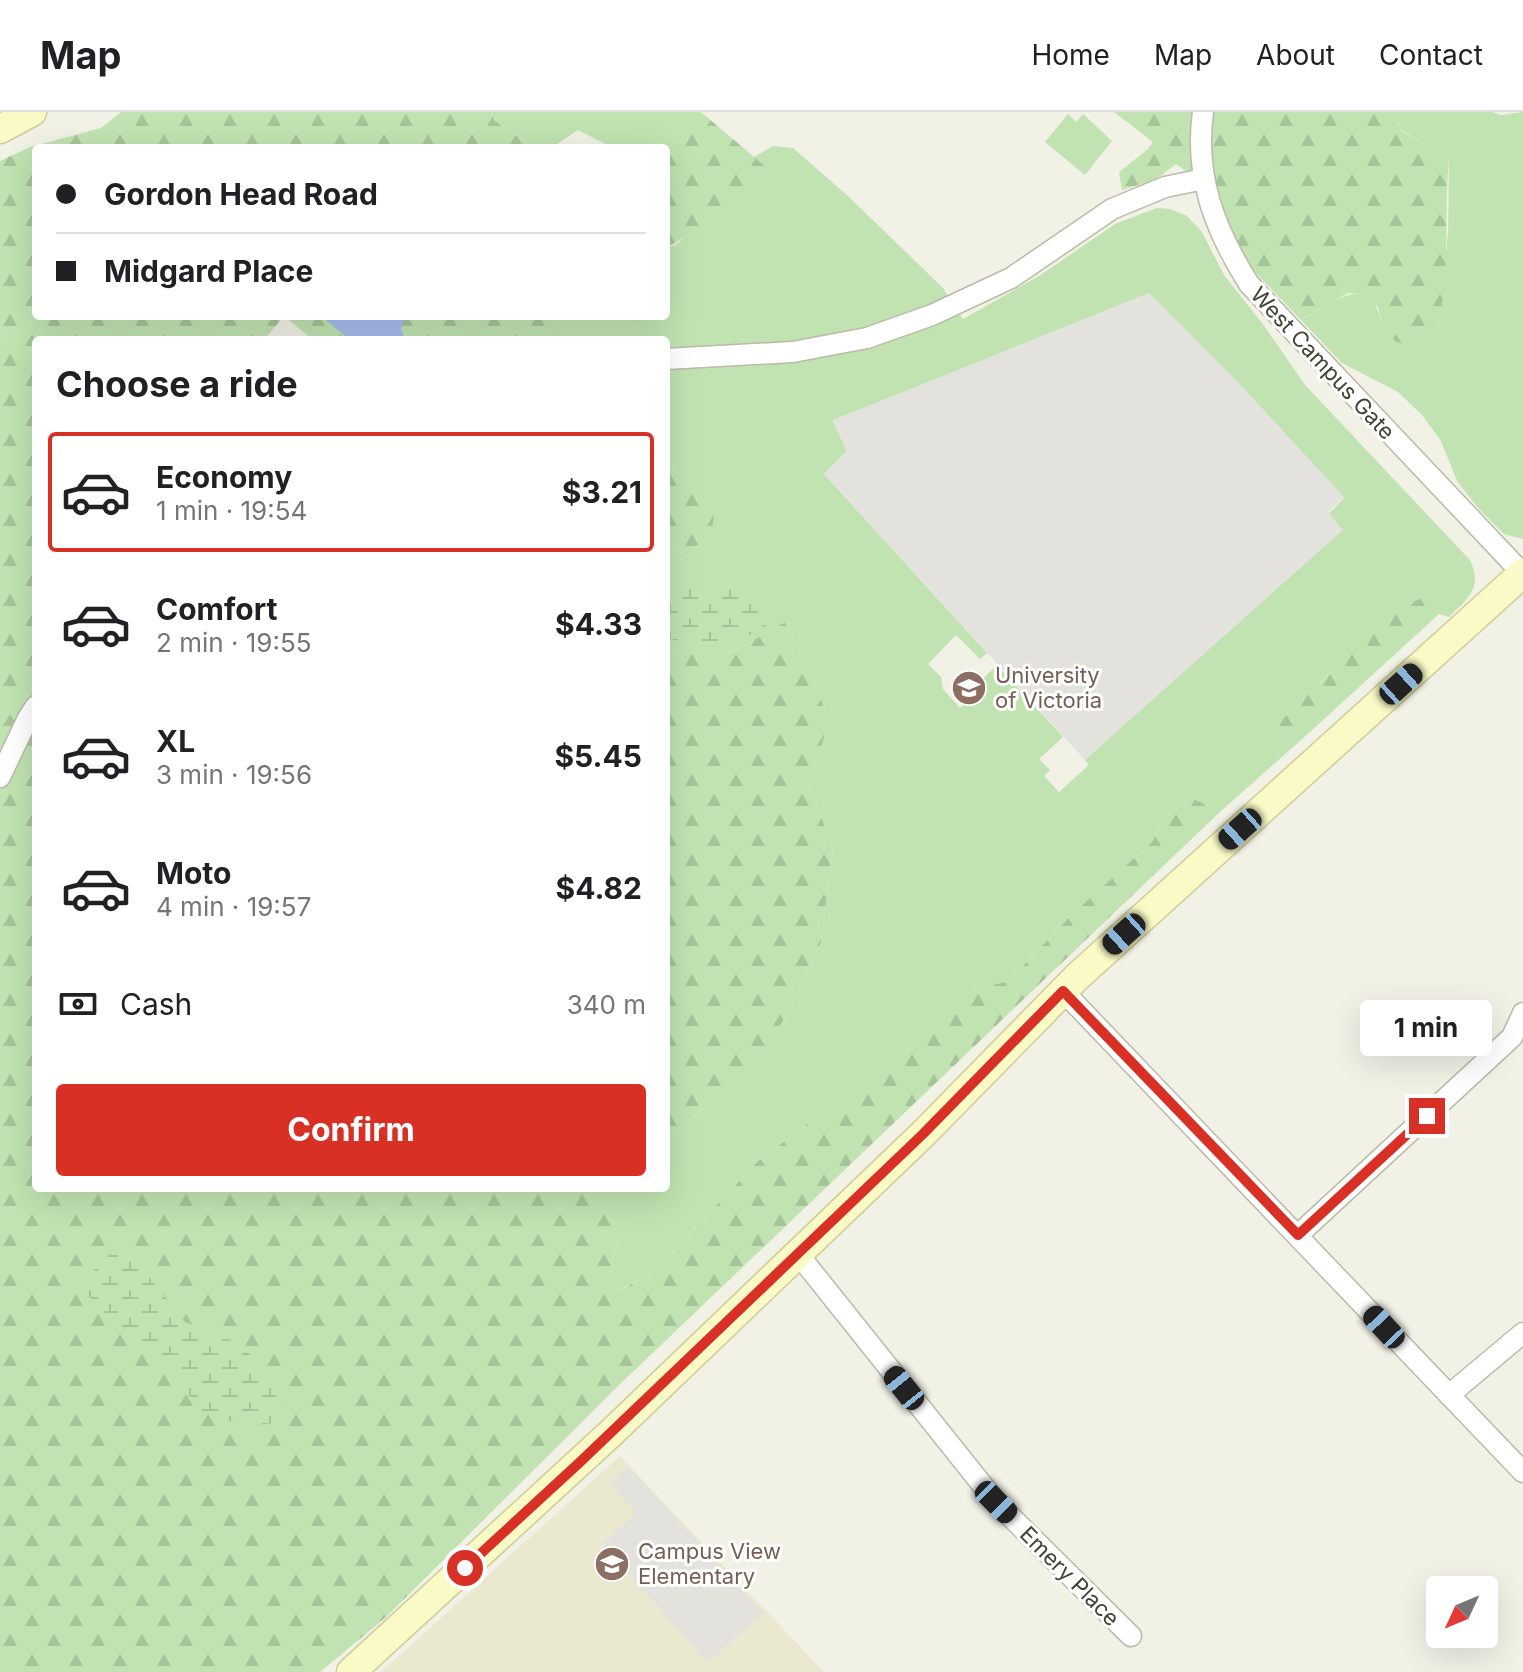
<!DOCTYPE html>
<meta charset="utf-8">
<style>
:root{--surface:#fff;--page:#f2f2f2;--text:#202124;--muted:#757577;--line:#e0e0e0;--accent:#d93025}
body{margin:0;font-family:Inter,sans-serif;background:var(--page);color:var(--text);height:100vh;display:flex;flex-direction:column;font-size:30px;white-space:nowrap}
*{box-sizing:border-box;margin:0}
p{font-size:26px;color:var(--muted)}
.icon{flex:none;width:44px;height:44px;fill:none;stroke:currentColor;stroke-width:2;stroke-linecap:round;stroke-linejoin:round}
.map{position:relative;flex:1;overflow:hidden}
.sheet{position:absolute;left:32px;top:224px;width:638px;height:856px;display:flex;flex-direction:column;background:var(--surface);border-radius:8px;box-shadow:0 8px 32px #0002}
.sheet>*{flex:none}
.hud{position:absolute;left:32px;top:32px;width:638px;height:176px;border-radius:8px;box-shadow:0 8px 32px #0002;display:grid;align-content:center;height:176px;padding:0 24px;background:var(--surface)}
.needle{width:52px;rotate:226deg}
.controls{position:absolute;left:1426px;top:1464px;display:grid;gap:16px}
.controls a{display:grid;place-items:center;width:72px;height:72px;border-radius:8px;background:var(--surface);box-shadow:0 8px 32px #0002;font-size:40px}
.end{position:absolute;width:36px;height:36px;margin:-18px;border:10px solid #d93025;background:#fff;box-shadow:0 0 0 4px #fff}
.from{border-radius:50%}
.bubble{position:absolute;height:56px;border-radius:8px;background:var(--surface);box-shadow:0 8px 32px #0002;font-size:26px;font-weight:700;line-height:56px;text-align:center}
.car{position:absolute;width:24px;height:48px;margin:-24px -12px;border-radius:10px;box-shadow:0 0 6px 2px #0007;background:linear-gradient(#222 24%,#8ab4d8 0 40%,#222 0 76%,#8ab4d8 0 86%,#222 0)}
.hud b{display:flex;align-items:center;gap:28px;height:76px;font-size:30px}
.hud b+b{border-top:2px solid var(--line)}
.hud i{width:20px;height:20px;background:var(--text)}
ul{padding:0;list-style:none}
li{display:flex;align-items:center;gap:24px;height:120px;margin:0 16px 12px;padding:0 8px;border:4px solid transparent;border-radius:8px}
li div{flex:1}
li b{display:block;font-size:30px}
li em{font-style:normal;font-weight:700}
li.selected{border-color:var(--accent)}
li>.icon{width:72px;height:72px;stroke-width:1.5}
h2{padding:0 24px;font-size:36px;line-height:96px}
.pay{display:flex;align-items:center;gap:20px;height:88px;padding:0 24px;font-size:30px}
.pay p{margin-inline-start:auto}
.cta{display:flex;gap:16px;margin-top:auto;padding:16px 24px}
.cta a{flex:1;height:92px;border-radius:8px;background:var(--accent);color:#fff;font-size:32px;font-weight:700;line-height:92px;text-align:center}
header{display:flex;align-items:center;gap:48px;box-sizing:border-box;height:112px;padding:0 40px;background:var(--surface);border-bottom:2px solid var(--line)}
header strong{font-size:38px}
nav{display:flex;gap:44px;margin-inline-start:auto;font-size:28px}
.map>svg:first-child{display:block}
.education{fill:#eae9d0}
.green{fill:#c0e3b1;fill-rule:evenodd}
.forest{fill:url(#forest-firs)}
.wetland{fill:url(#wetland-marsh)}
.parking{fill:#e3e2dd}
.water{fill:#a5bdeb}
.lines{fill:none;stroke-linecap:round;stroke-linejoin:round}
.street-casing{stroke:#bcbaa9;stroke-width:23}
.secondary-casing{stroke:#cecd98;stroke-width:31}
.street{stroke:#fff;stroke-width:20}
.secondary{stroke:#fafac7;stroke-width:28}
.route{stroke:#d93025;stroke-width:10}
.labels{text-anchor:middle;stroke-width:6;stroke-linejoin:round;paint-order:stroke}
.street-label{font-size:22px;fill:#444135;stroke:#fff}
.education-label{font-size:22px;fill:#785e54;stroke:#fff;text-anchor:start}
</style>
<header>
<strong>Map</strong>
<nav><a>Home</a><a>Map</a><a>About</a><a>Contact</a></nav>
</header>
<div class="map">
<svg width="1523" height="1560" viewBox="0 0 1523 1560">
<defs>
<pattern id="forest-firs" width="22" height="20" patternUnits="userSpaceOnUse" patternTransform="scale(2)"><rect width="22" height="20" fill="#c0e3b1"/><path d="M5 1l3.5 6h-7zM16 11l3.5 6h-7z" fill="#a6c499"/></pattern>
<pattern id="wetland-marsh" width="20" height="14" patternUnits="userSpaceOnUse" patternTransform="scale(2)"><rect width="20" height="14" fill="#c0e3b1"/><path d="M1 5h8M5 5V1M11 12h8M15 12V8" fill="none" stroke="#a6c499"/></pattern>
</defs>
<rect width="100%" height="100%" fill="#f1f1e6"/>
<!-- education -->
<path class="education" d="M 620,1344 L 824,1560 L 381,1560 Z"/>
<!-- green -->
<g class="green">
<path d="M 492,0 L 700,0 L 702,1 L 654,36 L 613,36 L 578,18 L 551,36 L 533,36 L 494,8 Z"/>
<path d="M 1397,0 L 1492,0 L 1501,3 L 1523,0 L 1523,427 L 1504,422 L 1478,396 L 1457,369 L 1441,329 L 1422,303 L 1398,280 L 1342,251 L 1301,208 C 1330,194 1369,156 1381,209 L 1438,218 L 1448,120 L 1449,47 L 1401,18 Z"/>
<path d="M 1068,2 L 1076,10 L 1083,2 L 1112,29 L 1085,63 L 1045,30 Z"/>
<path d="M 773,34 L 793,36 L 849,85 L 943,176 L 963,207 L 1039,164 L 1115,112 L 1157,96 L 1170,97 L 1187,104 L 1202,120 L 1224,163 L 1265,215 L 1305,273 L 1470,448 C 1483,476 1468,486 1449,505 L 1439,502 L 1423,486 L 1335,556 L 1276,614 L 1284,620 L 1310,620 L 1221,699 L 1191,686 L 1167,703 L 1152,730 L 1071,803 L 1009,869 L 973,878 L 897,949 L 855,976 L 758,1049 L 654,1160 L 619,1178 L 609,1166 L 620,1119 L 586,1076 L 666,1076 L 666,1027 L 705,994 L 767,934 L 789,899 L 821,830 L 833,737 L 809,671 L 830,608 L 786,510 C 751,525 739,548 697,542 C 684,540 676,539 666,532 L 666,437 L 684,441 L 715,397 L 673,357 L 666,339 L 666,228 L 558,228 L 570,204 L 666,204 L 666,136 L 675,133 L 772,60 L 754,45 ZM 1149,181 L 1245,278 L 1344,386 L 1085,648 L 1089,653 L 1059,680 L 1044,664 L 1050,658 L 1039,647 L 1063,625 L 997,553 L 975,574 L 978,579 L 960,596 L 943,577 L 941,565 L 928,552 L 956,523 L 980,547 L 987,541 L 824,362 L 847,339 L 833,309 Z"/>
</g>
<!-- forest -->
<g class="forest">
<path d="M 121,0 L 492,0 L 494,8 L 533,36 L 36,36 L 36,204 L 570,204 L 558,228 L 313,228 L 284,204 L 264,228 L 36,228 L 36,1076 L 586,1076 L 620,1119 L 609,1166 L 620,1178 L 654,1160 L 758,1049 L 855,976 L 897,949 L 973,878 L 1009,869 L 1071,803 L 1152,730 L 1167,703 L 1191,686 L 1221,699 L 617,1275 L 386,1505 L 320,1560 L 0,1560 L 0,49 L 30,35 L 101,16 Z"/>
<path d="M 1114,0 L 1397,0 L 1401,19 L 1449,46 C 1443,109 1453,178 1431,238 L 1420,240 L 1395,229 L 1381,209 L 1378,195 L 1361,182 L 1348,181 L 1301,208 L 1250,155 L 1226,111 L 1215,80 L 1176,52 L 1155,68 L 1122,78 L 1119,60 L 1148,37 L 1153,30 Z"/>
<path d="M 702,1 L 772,60 L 737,95 L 666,136 L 666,36 L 654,36 Z"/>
<path d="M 666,339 L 673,357 L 715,396 L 711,425 L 684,441 L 666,437 Z"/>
<path d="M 1424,486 L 1439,502 L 1310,620 L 1284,620 L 1276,614 C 1295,594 1316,576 1335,556 C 1365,525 1380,499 1424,486 Z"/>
<path d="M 786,510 L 830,608 L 809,671 L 833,737 L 821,830 L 789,899 L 767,935 L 705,994 L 666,1027 L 666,532 C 676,539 684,540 697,542 C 739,548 751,525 786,510 Z"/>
</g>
<!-- wetland -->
<g class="wetland">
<path d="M 666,475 L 733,476 L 762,492 L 769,502 L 769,511 C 737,536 708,535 669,527 L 666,524 Z"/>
<path d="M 122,1131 L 185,1210 L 245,1234 L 280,1291 L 279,1310 L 248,1315 L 213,1304 L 196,1296 L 175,1255 L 130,1226 L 81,1176 L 99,1152 Z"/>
</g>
<!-- parking -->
<g class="parking">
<path d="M 1149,181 L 1245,278 L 1344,385 L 1328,400 L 1343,418 L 1085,648 L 824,362 L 847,339 L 833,308 Z"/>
<path d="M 628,1354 L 763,1501 L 708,1551 L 602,1432 L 636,1401 L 610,1371 Z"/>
</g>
<!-- water -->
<path class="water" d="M 321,204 L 404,204 L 401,218 L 406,228 L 350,228 Z"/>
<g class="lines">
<!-- street casing -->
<g class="street-casing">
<g id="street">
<path d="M 1203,0 C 1194,65 1215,118 1249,172 L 1523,462"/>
<path d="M 666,247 L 793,240 L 867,226 L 932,203 L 1011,166 L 1112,97 L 1165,75 L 1204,67"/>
<path d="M 0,665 L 28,606 L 36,594"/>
<path d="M 1063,879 L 1523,1360"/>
<path d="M 1298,1123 L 1512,925 L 1523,901"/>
<path d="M 798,1142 L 996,1390 L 1131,1524"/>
<path d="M 1449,1283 L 1523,1221"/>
</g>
</g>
<!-- secondary casing -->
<g class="secondary-casing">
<g id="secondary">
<path d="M 0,17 L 32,0"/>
<path d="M 351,1560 L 611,1321 L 923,1022 L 1077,865 L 1523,461"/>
</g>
</g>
<!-- street -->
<use href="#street" class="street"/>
<!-- secondary -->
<use href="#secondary" class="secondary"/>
</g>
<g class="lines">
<!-- route -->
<path class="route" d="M 465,1456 L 579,1351 L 923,1022 L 1063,879 L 1298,1123 L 1427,1004"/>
</g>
<!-- icons -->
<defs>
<g id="university-disc" transform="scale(1.8)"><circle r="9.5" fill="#8d6e63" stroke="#fff"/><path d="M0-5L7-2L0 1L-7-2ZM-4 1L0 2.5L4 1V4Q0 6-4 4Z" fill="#fff"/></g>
<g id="school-disc" transform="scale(1.8)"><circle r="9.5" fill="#8d6e63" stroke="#fff"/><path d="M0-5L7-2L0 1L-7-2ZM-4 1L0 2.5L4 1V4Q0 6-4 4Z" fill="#fff"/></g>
</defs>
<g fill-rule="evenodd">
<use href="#university-disc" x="969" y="576"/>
<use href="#school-disc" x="612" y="1452"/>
</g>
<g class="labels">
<!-- street labels -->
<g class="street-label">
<text transform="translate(1323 251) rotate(47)" y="8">West Campus Gate</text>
<text transform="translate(1070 1464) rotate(45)" y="8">Emery Place</text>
</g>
<!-- education labels -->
<g class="education-label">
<text x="995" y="571">University<tspan x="995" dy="25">of Victoria</tspan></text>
<text x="638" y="1447">Campus View<tspan x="638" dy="25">Elementary</tspan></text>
</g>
</g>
</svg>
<div class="controls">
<a><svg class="needle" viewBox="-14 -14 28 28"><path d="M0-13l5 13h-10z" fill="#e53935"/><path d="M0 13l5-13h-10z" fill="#757577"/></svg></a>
</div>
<i class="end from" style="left:465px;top:1456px"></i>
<i class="end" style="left:1427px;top:1004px"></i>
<div class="bubble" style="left:1360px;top:888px;width:132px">1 min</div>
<i class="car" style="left:1401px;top:572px;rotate:48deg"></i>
<i class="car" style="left:1240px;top:717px;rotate:228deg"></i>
<i class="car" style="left:1124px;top:822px;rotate:228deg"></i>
<i class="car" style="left:1384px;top:1215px;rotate:317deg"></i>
<i class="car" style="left:904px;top:1276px;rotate:321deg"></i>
<i class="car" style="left:996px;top:1390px;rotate:135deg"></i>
<div class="hud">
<b><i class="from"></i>Gordon Head Road</b>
<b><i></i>Midgard Place</b>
</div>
<section class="sheet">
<h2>Choose a ride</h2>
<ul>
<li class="selected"><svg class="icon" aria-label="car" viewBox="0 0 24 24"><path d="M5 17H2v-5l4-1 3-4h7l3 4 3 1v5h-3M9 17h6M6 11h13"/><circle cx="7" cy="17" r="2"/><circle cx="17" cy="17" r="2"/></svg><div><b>Economy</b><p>1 min · 19:54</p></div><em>$3.21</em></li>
<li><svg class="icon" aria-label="car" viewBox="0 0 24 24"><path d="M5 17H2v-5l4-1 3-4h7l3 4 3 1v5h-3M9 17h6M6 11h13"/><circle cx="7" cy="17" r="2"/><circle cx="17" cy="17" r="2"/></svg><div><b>Comfort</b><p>2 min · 19:55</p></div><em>$4.33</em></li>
<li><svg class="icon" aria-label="car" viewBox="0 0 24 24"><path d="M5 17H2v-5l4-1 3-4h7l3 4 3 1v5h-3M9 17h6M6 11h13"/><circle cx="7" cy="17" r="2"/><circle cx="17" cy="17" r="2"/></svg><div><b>XL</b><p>3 min · 19:56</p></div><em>$5.45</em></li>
<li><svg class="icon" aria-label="car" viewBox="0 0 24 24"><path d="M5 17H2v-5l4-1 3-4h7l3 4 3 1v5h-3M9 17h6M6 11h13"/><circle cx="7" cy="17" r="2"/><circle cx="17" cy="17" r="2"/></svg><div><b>Moto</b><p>4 min · 19:57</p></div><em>$4.82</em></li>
</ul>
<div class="pay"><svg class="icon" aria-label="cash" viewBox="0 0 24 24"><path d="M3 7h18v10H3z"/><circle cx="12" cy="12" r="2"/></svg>Cash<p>340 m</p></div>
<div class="cta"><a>Confirm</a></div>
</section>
</div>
